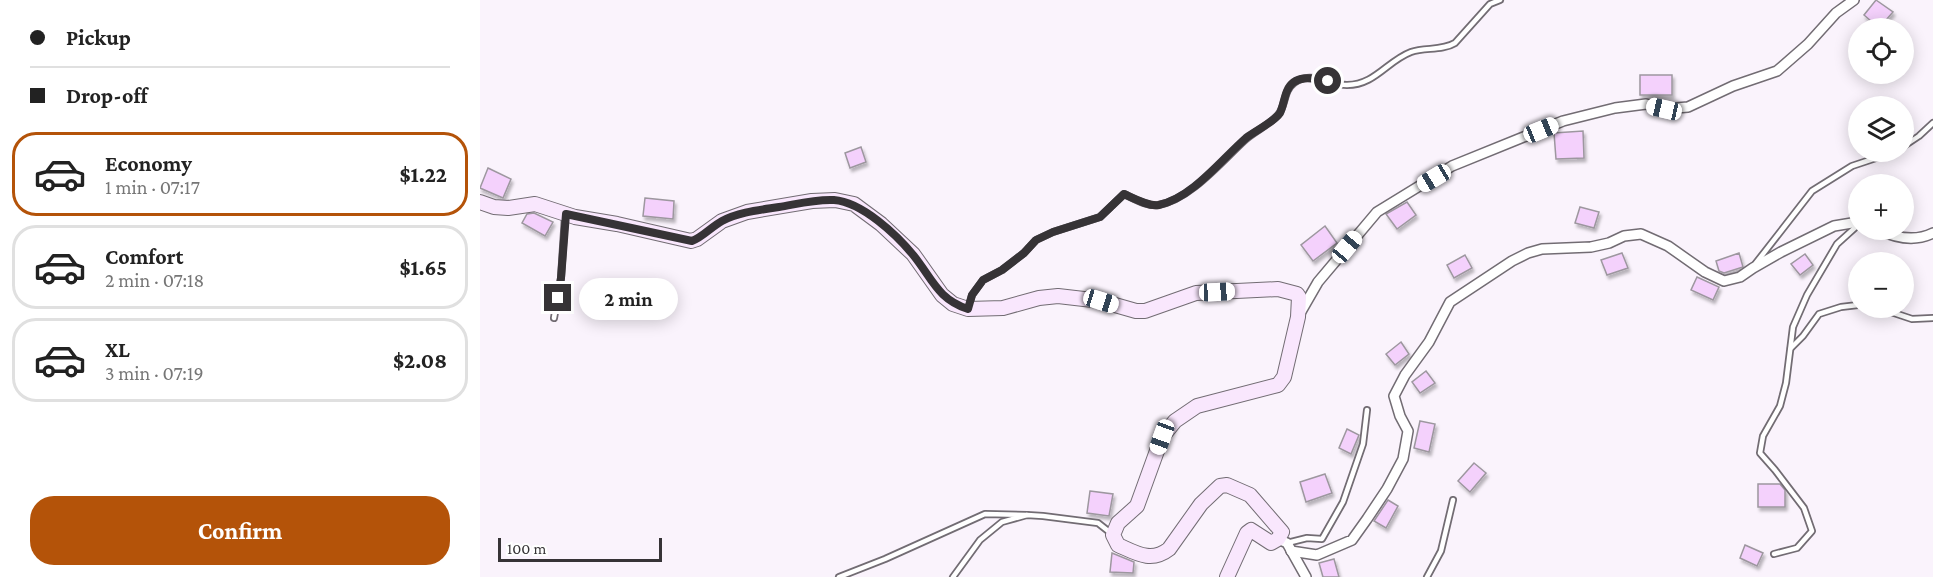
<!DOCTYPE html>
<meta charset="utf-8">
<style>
:root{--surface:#fff;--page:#f6f6f6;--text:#222;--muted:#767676;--line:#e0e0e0;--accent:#b45309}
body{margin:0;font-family:"Crimson Pro",serif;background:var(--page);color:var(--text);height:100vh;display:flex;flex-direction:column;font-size:22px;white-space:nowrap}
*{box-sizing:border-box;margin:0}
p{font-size:20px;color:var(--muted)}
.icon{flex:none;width:33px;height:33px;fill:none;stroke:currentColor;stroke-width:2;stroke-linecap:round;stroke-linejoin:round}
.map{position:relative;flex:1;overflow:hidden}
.details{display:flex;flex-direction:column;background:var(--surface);width:480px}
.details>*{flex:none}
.hud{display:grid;align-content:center;height:132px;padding:0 30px;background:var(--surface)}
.buttons{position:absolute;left:1368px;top:18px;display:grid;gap:12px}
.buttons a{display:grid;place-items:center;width:66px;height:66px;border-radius:50%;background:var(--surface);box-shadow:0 3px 15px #0003;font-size:30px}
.scale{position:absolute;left:18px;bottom:15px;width:164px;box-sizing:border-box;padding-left:6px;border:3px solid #363336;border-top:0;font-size:16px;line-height:21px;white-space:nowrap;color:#363336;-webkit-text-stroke:4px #fff;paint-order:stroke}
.end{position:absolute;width:27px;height:27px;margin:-14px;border:8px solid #363336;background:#fff;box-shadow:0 0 0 3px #fff}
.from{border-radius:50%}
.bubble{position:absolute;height:42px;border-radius:21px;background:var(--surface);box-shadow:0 3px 15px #0003;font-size:20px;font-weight:700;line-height:42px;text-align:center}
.car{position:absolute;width:18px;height:36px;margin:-18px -9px;border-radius:8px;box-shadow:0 0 4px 2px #0007;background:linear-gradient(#fff 24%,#345 0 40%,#fff 0 76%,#345 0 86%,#fff 0)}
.hud b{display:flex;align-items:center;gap:21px;height:57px;font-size:22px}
.hud b+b{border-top:2px solid var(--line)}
.hud i{width:15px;height:15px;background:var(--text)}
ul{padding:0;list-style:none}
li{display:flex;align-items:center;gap:18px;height:84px;margin:0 12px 9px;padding:0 18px;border:3px solid var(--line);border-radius:24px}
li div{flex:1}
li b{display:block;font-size:22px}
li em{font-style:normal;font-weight:700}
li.on{border-color:var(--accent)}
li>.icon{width:54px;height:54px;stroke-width:1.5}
.primary-button{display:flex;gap:12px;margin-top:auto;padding:12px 30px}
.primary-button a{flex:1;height:69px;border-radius:24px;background:var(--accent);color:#fff;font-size:24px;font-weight:700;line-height:69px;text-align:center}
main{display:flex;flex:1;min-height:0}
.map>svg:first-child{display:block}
.building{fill:#f4d1fc;stroke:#9d979f;stroke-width:1.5;filter:url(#shadow)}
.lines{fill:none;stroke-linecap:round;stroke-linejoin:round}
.lane-casing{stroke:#726c73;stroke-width:8}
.street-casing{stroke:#726c73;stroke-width:12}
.secondary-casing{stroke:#726c73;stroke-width:16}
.lane{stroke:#fff;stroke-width:4.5}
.street{stroke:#fff;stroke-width:9}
.secondary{stroke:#f9e7fd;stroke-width:14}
.route{stroke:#363336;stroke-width:8}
</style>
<main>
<section class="details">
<div class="hud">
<b><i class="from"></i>Pickup</b>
<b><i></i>Drop-off</b>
</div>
<ul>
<li class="on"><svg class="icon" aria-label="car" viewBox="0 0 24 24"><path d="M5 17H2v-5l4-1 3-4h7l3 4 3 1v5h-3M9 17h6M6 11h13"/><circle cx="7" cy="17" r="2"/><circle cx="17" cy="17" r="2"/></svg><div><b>Economy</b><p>1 min · 07:17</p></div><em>$1.22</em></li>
<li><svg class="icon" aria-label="car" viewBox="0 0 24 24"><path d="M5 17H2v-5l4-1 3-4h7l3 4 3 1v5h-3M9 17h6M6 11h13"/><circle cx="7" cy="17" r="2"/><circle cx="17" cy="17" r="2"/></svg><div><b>Comfort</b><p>2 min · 07:18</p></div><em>$1.65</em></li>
<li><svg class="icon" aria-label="car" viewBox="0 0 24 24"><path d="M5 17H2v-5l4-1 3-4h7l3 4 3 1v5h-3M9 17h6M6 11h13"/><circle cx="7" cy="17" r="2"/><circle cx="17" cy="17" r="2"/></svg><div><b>XL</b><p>3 min · 07:19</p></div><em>$2.08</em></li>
</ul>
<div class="primary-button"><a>Confirm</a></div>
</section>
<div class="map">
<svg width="1453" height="577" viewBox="0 0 1453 577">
<defs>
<filter id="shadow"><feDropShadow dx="2" dy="3.5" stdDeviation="1.5" flood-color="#0004"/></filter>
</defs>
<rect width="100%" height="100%" fill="#faf3fc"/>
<!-- building -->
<g class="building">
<path d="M 1396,0 L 1413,12 L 1399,28 L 1384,15 Z"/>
<rect x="1160" y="75" width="32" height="20"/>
<path d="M 1103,131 L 1104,158 L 1076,159 L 1074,133 Z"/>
<path d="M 381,147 L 386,162 L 370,168 L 365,153 Z"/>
<path d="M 8,168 L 31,179 L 23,198 L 0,188 Z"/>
<path d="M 165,198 L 194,201 L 193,219 L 163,216 Z"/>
<path d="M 927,202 L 936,215 L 917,229 L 906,214 Z"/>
<path d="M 1100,207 L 1119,212 L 1114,228 L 1095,223 Z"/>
<path d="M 54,213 L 73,222 L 65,236 L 42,223 L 47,214 Z"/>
<path d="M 845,226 L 857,243 L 833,261 L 821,245 Z"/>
<path d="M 1142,253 L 1148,268 L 1127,275 L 1121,260 Z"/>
<path d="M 1259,253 L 1263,267 L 1244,273 L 1239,271 L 1236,261 Z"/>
<path d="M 1325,254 L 1333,265 L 1320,275 L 1311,264 Z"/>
<path d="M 985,255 L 992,268 L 974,278 L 967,265 Z"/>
<path d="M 1217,277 L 1239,287 L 1233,300 L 1211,290 Z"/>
<path d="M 921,342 L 929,354 L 915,365 L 906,354 Z"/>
<path d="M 946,371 L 955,383 L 940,393 L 932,382 Z"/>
<path d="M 940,421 L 955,424 L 949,452 L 934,448 Z"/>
<path d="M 867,429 L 879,435 L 871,454 L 859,448 Z"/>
<path d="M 994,463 L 1006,473 L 990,492 L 978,481 Z"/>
<path d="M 845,474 L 852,493 L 826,502 L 820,482 Z"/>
<path d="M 1278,484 L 1300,484 L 1305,490 L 1305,507 L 1278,507 Z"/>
<path d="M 610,491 L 633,494 L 629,516 L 607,513 Z"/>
<path d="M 908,500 L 918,506 L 906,528 L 894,521 Z"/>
<path d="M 1265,545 L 1283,553 L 1277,566 L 1260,558 Z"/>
<path d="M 632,553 L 654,562 L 653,573 L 630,572 Z"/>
<path d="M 854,559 L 859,577 L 843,577 L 839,563 Z"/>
</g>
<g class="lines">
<!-- lane casing -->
<g class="lane-casing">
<g id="lane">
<path d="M 1424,146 L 1439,136 L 1453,123"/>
<path d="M 1276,263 L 1332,191 L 1372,166 L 1414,152"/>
<path d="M 489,306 L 492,295 L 503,280 L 522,270 L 544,253 L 556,240 L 573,232 L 620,217 L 644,194 C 653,198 668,207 678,205 C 710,200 742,161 765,140 C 775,131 789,125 798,115 C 806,106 803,91 814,83 C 830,70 849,85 867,85 C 895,85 907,61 931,52 C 945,47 962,51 975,43 L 1010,4 L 1020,0"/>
<path d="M 1399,308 L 1432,319 L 1453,318"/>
<path d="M 74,318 L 81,278 L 85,216"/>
<path d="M 1311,348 L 1323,336 L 1339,314 L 1361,307 L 1378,305"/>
<path d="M 807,543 L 827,538 L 842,539 L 863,502 L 883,444 L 887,410"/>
<path d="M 1294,554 L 1317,548 L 1332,531 L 1324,508 L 1295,470 L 1280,453 L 1283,436 L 1300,406 L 1306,383 L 1313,327 L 1327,295 L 1357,244 L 1378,225"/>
<path d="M 359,577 L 405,559 L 505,514 L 547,515"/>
<path d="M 473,577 L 500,540 L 522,522 L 547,515 L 563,516 L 618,523 L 632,534"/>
<path d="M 947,577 L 961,551 L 973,500"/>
</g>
</g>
<!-- street casing -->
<g class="street-casing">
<g id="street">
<path d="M 1399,230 C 1416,238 1435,242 1453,233"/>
<path d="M 819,315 L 838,282 L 897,212 L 972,166 L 1083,121 L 1135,108 L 1166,104 L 1184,109 L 1208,107 L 1253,86 L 1297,71 L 1328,44 L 1356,13 L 1374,0"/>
<path d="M 798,539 L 807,543 L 826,577"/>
<path d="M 811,551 L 837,555 L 872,540 L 887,519 L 907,489 L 923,459 L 928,431 L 920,416 L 914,396 L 925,375 L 949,342 L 970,302 L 1032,261 L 1048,253 L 1062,249 L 1111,247 L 1129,243 L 1144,236 L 1161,234 L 1188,246 L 1225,272 L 1244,281 L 1260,277 L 1273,268 L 1301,252 L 1354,226 L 1378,222"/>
</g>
</g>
<!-- secondary casing -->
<g class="secondary-casing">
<path id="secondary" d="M 0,202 L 14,207 L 28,208 L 55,204 L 95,217 L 137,224 L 211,241 L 217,239 L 242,221 L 267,212 L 332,201 L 355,200 L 374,204 L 401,224 L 433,254 L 462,295 L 473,304 L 488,309 L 523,308 L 559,298 L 578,296 L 621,301 L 656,311 L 665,311 L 716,293 L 798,289 L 817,294 L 819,297 L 818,317 L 804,377 L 798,385 L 717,406 L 695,421 L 682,437 L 657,506 L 638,523 L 633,535 L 638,545 C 656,553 671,563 689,549 L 721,504 L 740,486 L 747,485 L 770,495 L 802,532 L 798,539 L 791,543 L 771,530 L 767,533 L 747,577"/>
</g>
<!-- lane -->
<use href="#lane" class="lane"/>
<!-- street -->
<use href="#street" class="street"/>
<!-- secondary -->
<use href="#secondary" class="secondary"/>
</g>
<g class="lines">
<!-- route -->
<path class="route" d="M 78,298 L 81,278 L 86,214 L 212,241 C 223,237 231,227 242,221 C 259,212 280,210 299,207 C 317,204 335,199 354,200 C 382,202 417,235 434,256 C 453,280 458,299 488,309 L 492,295 L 503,280 L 522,270 L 544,253 L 556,240 L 573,232 L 620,217 L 644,194 C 653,198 669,207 679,205 C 712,198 741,160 766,138 C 775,131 794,122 800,113 C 803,107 804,98 807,91 C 814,74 833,78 848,81"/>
</g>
</svg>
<div class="buttons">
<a><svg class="icon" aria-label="locate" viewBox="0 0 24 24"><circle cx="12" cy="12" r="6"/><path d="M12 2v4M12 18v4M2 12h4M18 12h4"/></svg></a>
<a><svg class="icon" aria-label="layers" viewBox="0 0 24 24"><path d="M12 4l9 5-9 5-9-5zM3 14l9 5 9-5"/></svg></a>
<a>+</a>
<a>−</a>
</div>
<div class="scale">100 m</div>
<i class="end from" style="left:848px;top:81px"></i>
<i class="end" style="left:78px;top:298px"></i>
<div class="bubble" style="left:99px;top:278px;width:99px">2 min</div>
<i class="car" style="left:1184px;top:109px;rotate:283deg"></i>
<i class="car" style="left:1061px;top:130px;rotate:68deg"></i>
<i class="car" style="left:954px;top:178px;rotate:239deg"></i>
<i class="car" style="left:867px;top:247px;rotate:40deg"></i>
<i class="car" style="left:737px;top:292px;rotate:87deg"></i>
<i class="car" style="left:621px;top:301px;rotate:107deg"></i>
<i class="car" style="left:682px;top:437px;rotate:200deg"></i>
</div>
</main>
